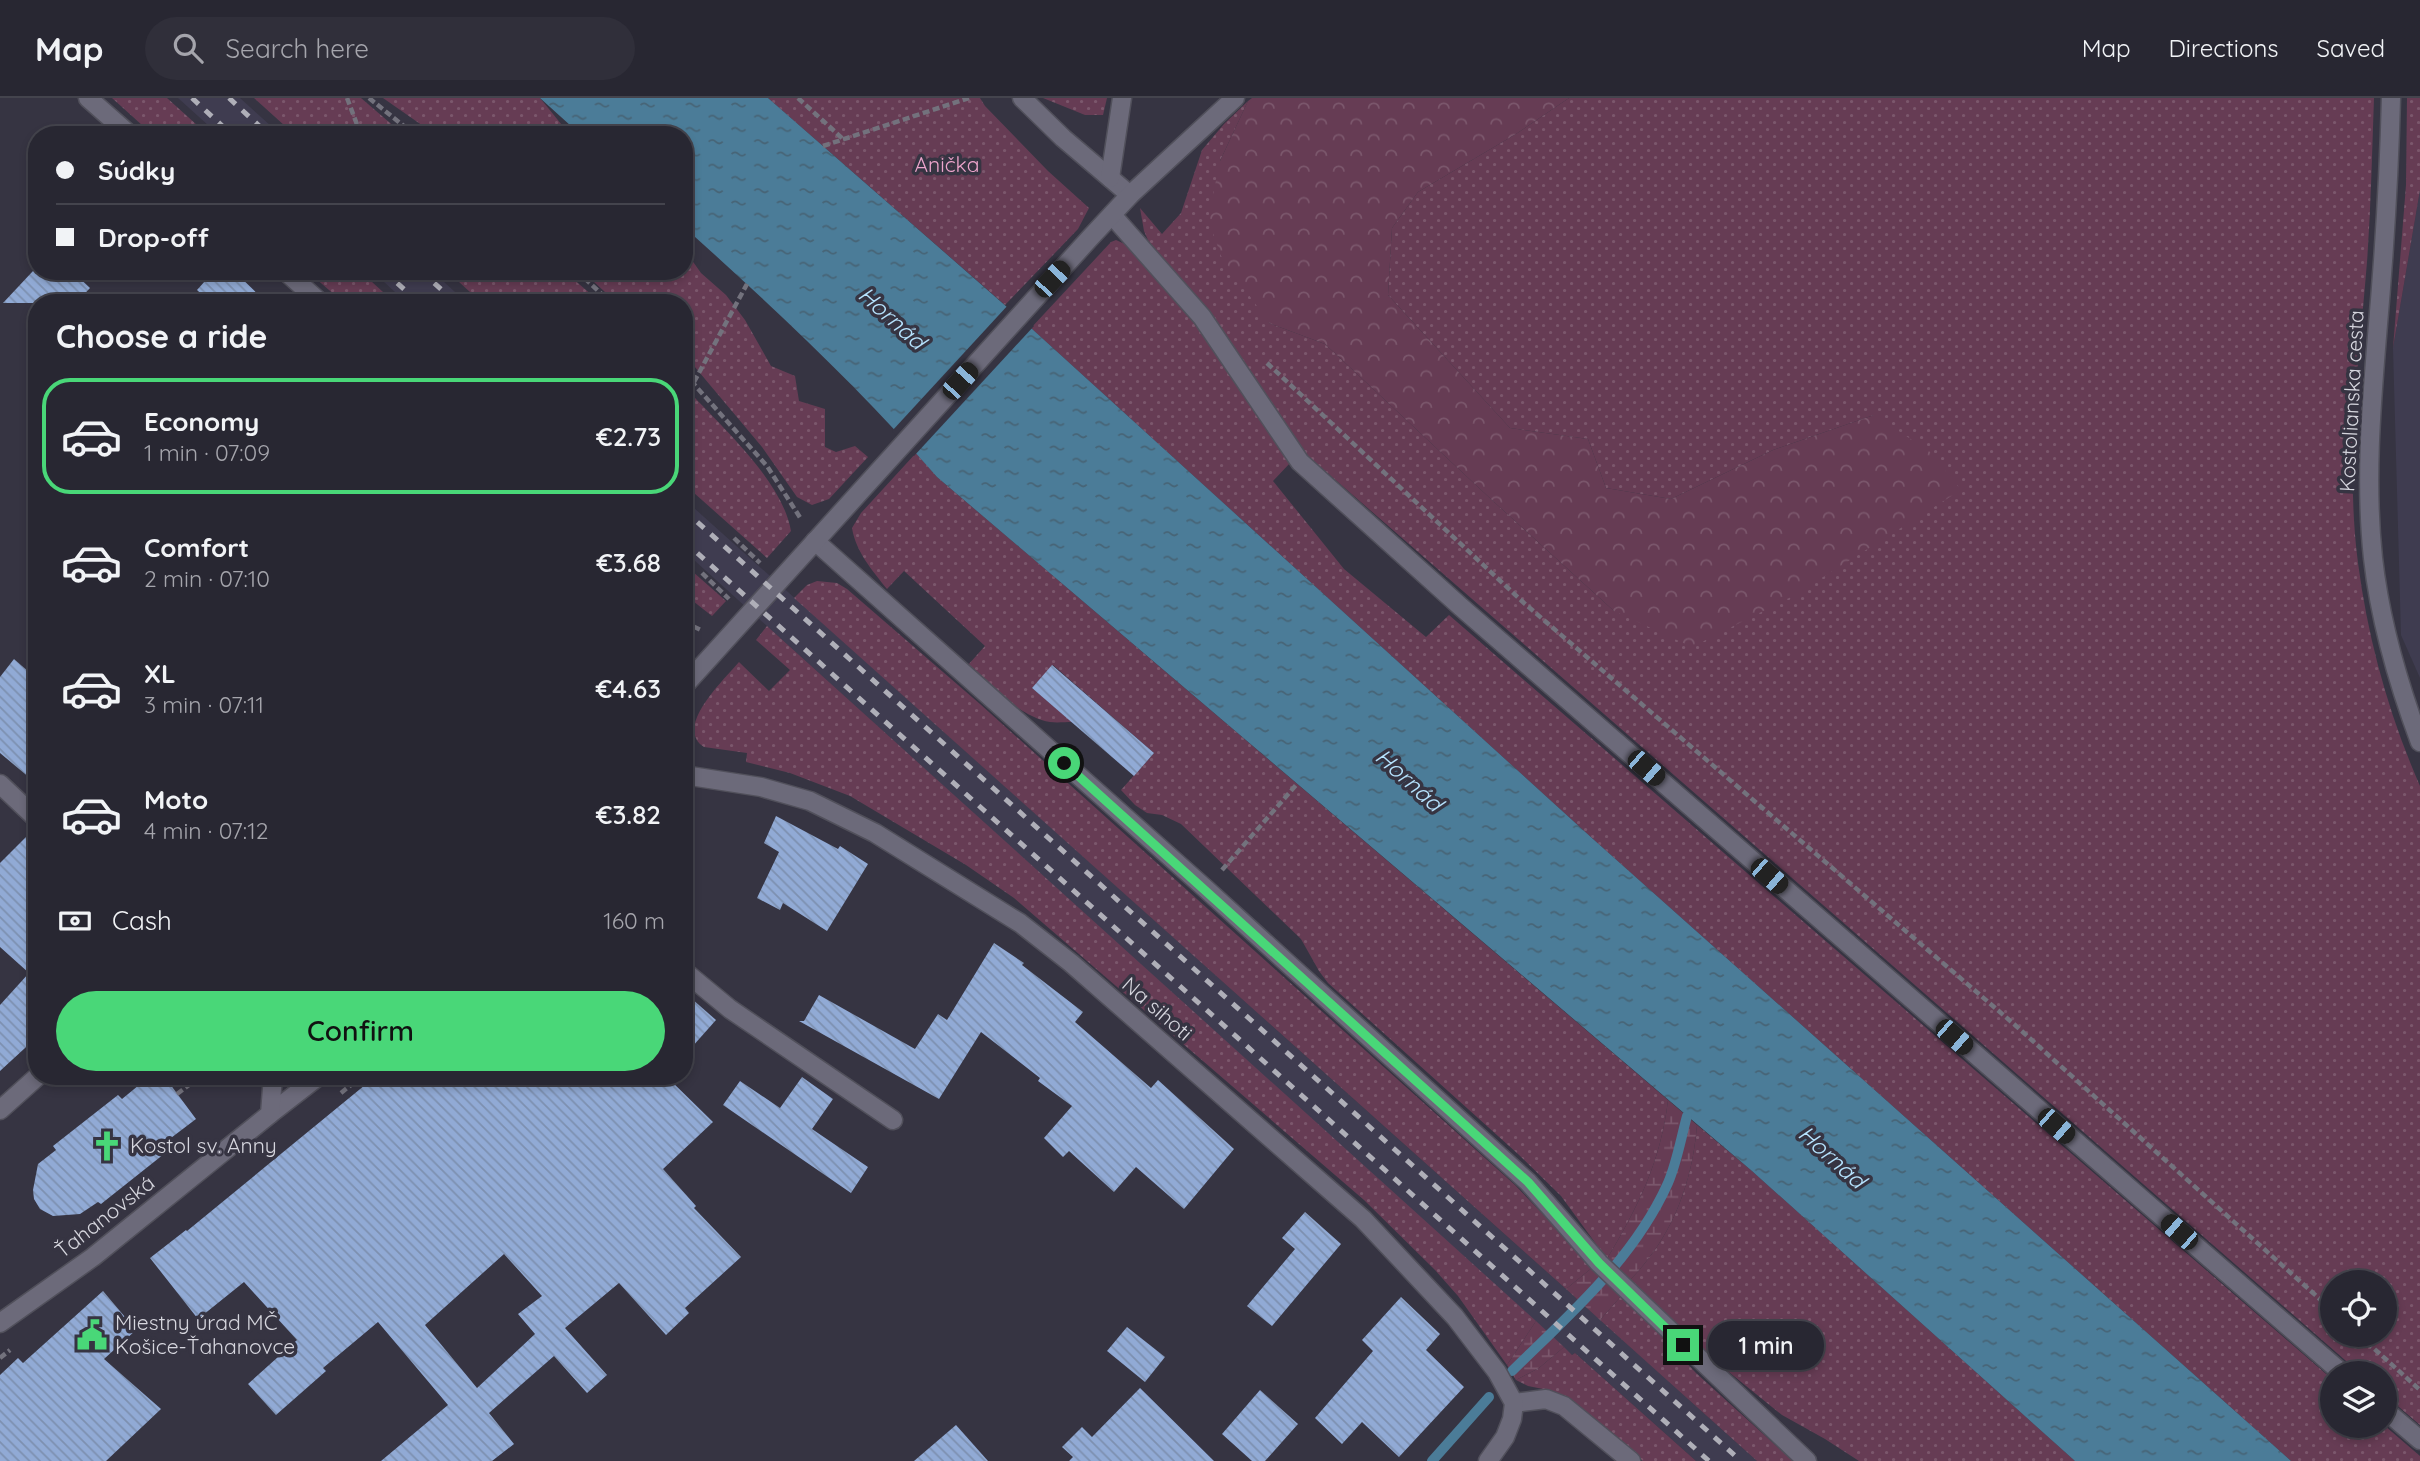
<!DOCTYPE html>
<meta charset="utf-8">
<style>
:root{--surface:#282732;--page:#302f3a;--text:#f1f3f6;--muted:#a5a5ac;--line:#44444d;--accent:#49d778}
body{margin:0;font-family:Quicksand,sans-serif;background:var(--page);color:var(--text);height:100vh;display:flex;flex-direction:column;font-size:26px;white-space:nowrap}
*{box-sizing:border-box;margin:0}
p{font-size:23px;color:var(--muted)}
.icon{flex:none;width:38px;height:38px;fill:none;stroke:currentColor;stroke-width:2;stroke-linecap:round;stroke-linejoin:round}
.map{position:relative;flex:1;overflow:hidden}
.sheet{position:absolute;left:28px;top:196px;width:665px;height:791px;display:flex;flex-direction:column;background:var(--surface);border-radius:28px;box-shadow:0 4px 10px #0003,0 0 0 2px var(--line)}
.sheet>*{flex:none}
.banner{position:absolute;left:28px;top:28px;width:665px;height:154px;border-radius:28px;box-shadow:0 4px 10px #0003,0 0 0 2px var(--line);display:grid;align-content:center;height:154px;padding:0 28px;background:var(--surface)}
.controls{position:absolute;left:2320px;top:1172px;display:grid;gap:14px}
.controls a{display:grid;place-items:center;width:77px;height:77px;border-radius:50%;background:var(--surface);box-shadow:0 4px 10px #0003,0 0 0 2px var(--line);font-size:35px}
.end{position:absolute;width:32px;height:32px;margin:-16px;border:9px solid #49d778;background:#111;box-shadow:0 0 0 4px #111}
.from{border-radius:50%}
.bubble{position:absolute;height:49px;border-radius:24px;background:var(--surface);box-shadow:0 4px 10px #0003,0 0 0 2px var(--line);font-size:23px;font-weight:600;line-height:49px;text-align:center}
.car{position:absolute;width:21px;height:42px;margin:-21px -10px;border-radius:9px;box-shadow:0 0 5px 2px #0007;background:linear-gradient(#222 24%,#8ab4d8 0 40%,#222 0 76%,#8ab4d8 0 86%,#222 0)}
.banner b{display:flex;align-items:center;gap:24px;height:66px;font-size:26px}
.banner b+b{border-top:2px solid var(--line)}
.banner i{width:18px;height:18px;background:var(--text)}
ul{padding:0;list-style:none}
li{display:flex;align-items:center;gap:21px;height:116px;margin:0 14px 10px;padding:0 14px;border:4px solid transparent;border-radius:28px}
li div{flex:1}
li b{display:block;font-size:26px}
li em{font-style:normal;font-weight:600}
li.on{border-color:var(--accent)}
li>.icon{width:63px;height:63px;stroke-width:1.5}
h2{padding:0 28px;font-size:32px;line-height:84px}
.pay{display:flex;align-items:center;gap:18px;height:77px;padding:0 28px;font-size:26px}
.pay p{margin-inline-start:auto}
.button{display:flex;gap:14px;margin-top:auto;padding:14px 28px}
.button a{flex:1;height:80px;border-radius:42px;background:var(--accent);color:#111;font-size:28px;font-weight:600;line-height:80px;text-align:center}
header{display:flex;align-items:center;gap:42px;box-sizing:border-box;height:98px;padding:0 35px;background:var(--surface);border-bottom:2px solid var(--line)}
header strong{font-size:33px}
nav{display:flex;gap:38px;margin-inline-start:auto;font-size:24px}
.search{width:490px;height:63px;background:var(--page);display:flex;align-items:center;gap:18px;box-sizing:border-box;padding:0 24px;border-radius:38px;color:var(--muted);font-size:26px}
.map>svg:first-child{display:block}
.built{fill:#3f3c50}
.grass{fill:url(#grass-dots);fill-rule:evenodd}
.forest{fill:url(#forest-crowns)}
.wetland{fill:url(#wetland-marsh)}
.water{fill:url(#water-ripples)}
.pier{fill:#363442}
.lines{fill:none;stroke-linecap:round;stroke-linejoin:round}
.stream{stroke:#4b7c98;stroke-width:10}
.building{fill:url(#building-back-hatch);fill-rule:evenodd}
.service-casing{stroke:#51505b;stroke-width:21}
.minor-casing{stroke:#51505b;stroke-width:21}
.tertiary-casing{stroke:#51505b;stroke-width:21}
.path{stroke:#73727d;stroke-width:4.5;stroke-dasharray:7 3.5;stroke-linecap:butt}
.service{stroke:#6c6a7a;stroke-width:18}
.minor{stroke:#6c6a7a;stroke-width:18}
.tertiary{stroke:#6c6a7a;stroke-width:18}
.rail{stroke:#afafb8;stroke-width:5;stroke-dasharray:9 9;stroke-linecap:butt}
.route{stroke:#49d778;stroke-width:9}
.labels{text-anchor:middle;stroke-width:7;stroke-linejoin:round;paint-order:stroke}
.park-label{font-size:21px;fill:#eea5cd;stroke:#363442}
.street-label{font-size:21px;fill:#d6d6de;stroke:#363442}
.poi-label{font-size:21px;fill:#d6d6de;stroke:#363442;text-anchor:start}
.water-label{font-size:23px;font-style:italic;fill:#b6e3fe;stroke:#363442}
</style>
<header>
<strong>Map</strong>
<div class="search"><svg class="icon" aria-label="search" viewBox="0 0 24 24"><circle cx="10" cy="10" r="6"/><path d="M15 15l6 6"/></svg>Search here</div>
<nav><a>Map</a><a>Directions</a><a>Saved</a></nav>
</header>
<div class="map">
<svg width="2420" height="1363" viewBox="0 0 2420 1363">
<defs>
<pattern id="grass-dots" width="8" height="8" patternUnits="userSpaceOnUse" patternTransform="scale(1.75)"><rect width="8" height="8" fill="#663c54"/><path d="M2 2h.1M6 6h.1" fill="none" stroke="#7b576c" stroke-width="1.8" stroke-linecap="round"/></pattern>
<pattern id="forest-crowns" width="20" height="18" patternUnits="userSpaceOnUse" patternTransform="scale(1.75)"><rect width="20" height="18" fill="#663c54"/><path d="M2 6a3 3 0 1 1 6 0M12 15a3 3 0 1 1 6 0" fill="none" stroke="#7b576c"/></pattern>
<pattern id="wetland-marsh" width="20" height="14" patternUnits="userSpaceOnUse" patternTransform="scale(1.75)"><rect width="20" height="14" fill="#663c54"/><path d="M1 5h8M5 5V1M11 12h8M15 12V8" fill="none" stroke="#7b576c"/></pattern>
<pattern id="water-ripples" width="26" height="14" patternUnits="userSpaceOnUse" patternTransform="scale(1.75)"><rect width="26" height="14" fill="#4b7c98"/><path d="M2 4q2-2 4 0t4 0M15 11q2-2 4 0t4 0" fill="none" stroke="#476476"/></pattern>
<pattern id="building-back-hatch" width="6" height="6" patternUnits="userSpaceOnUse" patternTransform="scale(1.75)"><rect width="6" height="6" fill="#91aad5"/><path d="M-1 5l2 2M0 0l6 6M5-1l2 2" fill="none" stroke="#7d90b0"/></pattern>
</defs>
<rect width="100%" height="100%" fill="#363442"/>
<!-- built -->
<g class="built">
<path d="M 178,0 L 240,0 L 281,37 L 219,37 Z"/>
<path d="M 2420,92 L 2420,580 L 2401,537 L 2393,250 Z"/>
<path d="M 372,173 L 432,173 L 467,205 L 407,205 Z"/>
<path d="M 684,401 L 1566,1191 L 1757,1363 L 1696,1363 L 1575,1255 L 1572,1257 L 684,453 Z"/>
</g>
<!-- grass -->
<g class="grass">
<path d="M 112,0 L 167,0 L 208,37 L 153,37 Z"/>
<path d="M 254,0 L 361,0 L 404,37 L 295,37 Z"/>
<path d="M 383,0 L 540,0 L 570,37 L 436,37 Z"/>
<path d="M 768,0 L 980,0 L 985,8 L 1048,73 L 1089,110 L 1078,131 L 1005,207 Z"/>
<path d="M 1043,0 L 1107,0 L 1103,17 L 1085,17 Z"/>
<path d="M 1569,0 L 2374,0 C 2372,55 2371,109 2367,164 C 2359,263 2345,365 2358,465 C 2368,542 2389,617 2420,688 L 2420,1327 L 2385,1297 L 2385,1276 L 2361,1276 L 1308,358 L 1213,219 L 1151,149 L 1144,133 L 1140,110 L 1162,136 L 1181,115 L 1202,52 L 1224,26 L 1248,3 L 1220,63 L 1269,225 L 1325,246 L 1493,403 L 1614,513 L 1874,317 L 1773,352 L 1671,401 L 1606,390 L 1588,341 L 1510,330 L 1388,197 L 1392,130 L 1418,94 L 1516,36 ZM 2333,1185 L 2385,1185 L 2385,1237 L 2333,1237 Z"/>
<path d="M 2407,0 L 2420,0 L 2420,92 L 2393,250 L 2406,87 Z"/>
<path d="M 1116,142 L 1127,147 L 1183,209 L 1224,264 L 1291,364 L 1273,383 L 1344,471 L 1426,539 L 1449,517 L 2333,1282 L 2333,1328 L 2385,1328 L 2420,1358 L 2420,1363 L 2291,1363 L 1593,741 L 1031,230 L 1111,144 Z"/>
<path d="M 684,151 L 701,175 L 726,197 L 745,222 L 771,268 L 795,278 L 799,303 L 825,311 L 825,349 L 836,354 L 855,348 L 868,359 L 829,401 L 812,407 L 797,399 L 762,349 L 684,256 L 684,205 L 617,205 L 582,173 L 684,173 Z"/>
<path d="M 307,173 L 360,173 L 395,205 L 344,205 Z"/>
<path d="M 447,173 L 564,173 L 601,205 L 482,205 Z"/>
<path d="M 684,288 C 719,327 782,381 791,433 L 767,460 L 684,386 Z"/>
<path d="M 916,355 L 937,379 L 1668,1002 C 1661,1063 1638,1109 1607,1161 L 1561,1098 L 1518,1056 L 1328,885 L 1319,873 L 1301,841 L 1181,726 L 1162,717 L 1147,715 L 1135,707 L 1121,692 L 1154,655 L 1053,567 L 1032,590 L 1072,624 C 1065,624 1057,625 1050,624 C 1021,619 988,587 968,567 L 985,548 L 904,473 L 887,491 C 872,472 856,454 852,430 L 861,415 Z"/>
<path d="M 684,466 L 726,503 L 712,518 L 684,496 Z"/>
<path d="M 817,483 L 837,485 L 847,491 L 980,606 L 1515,1087 L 1593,1169 L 1566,1191 L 794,500 L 807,487 Z"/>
<path d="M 767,528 L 1536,1223 L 1507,1267 L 1458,1198 L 1435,1172 L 1364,1102 L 1014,800 L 966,767 L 850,698 L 790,675 L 746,664 L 747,655 L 704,649 C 673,629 724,582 739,564 L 769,593 L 790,572 L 756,542 Z"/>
<path d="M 1697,1027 L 1752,1073 L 2075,1363 L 1859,1363 L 1825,1341 L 1782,1317 L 1682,1236 L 1630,1182 C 1672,1139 1692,1087 1697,1027 Z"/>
<path d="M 1622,1197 L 1696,1275 L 1793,1363 L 1757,1363 L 1600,1222 Z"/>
<path d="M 1564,1249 L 1572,1257 L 1575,1255 L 1696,1363 L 1643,1363 L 1573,1304 L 1553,1293 L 1528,1288 L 1516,1282 L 1539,1270 Z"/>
</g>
<!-- forest -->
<path class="forest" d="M 1252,0 L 1569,0 L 1516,36 L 1418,94 L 1392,130 L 1388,197 L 1510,330 L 1588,341 L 1606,390 L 1671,401 L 1773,352 L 1874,317 L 1929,353 L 1961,392 L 1793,498 L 1692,549 L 1614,513 L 1493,403 L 1325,246 L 1269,225 L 1221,158 L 1208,121 L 1220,63 L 1248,3 Z"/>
<!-- wetland -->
<g class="wetland">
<path d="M 1668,1002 L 1697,1027 C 1692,1087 1672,1139 1630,1182 L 1607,1161 C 1638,1109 1661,1063 1668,1002 Z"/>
<path d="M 1593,1169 L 1622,1197 L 1600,1222 L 1566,1191 Z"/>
<path d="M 1536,1223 L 1564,1249 L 1539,1270 L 1516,1282 L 1507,1267 Z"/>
</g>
<!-- water -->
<path class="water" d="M 540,0 L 768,0 L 1031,230 L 1593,741 L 2291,1363 L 2075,1363 L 1752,1073 L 937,379 C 860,290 772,208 684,129 L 684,37 L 581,37 Z"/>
<!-- pier -->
<path class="pier" d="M 1009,206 L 1034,228 L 914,358 L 892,333 Z"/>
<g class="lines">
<!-- stream -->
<g class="stream">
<path d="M 1512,1273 C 1570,1216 1634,1161 1668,1085 C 1677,1064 1681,1040 1687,1018"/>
<path d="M 1432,1363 L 1489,1299"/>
</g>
</g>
<!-- building -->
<g class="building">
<path d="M 33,173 L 72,173 L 90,190 L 76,205 L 3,205 Z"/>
<path d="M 214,173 L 234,173 L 267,205 L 211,205 L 197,192 Z"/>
<path d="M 14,561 L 37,581 L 37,686 L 0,655 L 0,579 Z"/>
<path d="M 1052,567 L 1154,655 L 1134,678 L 1032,590 Z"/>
<path d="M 776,718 L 838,751 L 840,748 L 868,766 L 827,833 L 783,805 L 780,812 L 757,800 L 779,754 L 764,745 Z"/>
<path d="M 33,732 L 37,732 L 37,939 L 0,973 L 0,907 L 29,875 L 0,849 L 0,765 Z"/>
<path d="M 994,845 L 1024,865 L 1022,867 L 1083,914 L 1075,924 L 1151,990 L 1158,982 L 1234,1051 L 1184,1111 L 1136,1069 L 1114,1094 L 1069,1053 L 1063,1059 L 1044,1040 L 1072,1008 L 1038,983 L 1040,980 L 981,934 L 939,1001 L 799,923 L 804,923 L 819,897 L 915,951 L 938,916 L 947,922 Z"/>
<path d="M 684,894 L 716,922 L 684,958 Z"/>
<path d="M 150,978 L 164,978 L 196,1021 L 159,1049 L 164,1056 L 101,1106 L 98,1104 L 80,1116 L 53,1118 L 40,1111 L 34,1101 L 33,1092 L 38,1066 L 56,1052 L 53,1048 L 118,997 L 122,1001 Z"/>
<path d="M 376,978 L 666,978 L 713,1024 L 663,1071 L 696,1108 L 694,1110 L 741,1159 L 685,1210 L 689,1215 L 666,1237 L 619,1185 L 565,1230 L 607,1277 L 587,1295 L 554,1258 L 489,1315 L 514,1346 L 492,1363 L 381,1363 L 448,1307 L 378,1224 L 323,1270 L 326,1273 L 276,1317 L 248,1286 L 297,1242 L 244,1184 L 198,1221 L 150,1160 L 186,1132 L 187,1133 ZM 504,1156 L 542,1198 L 518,1216 L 535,1236 L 477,1290 L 425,1227 Z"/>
<path d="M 802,979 L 833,1001 L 812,1031 L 868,1069 L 851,1095 L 723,1007 L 740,983 L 780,1010 Z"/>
<path d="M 1305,1114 L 1341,1146 L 1272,1228 L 1247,1208 L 1295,1151 L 1282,1140 Z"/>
<path d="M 103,1193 L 136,1232 L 104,1261 L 161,1311 L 106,1363 L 0,1363 L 0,1277 L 18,1260 L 23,1265 Z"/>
<path d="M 1401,1199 L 1440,1236 L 1426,1252 L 1464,1289 L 1399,1359 L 1362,1324 L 1342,1346 L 1315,1320 L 1373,1253 L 1362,1242 Z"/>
<path d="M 1127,1229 L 1165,1259 L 1145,1284 L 1107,1253 Z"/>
<path d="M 1140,1290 L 1214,1363 L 1069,1363 L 1073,1359 L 1062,1349 L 1082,1329 L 1092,1339 Z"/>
<path d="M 1260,1292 L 1298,1326 L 1265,1363 L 1252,1363 L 1222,1336 Z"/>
<path d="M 956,1327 L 988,1363 L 914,1363 Z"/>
</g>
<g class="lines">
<!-- service casing -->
<g class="service-casing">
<g id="service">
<path d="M 1022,0 L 1063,40 L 1130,97"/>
<path d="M 1110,80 L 1122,0"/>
<path d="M 1514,1305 L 1546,1301 L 1564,1308 L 1631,1363"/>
</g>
</g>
<!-- minor casing -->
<g class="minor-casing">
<g id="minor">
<path d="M 88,0 L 130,37"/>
<path d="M 1112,117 L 1202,219 L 1300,364 L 1461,509 L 2343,1276"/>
<path d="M 285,173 L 321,205"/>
<path d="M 815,443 L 1206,791 L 1528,1084 L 1599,1165 L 1807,1363"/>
<path d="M 684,588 L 1089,141 L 1130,97 L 1235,0"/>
<path d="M 684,677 L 761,689 L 810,703 L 875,735 L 1020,825 L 1071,865 L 1363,1121 L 1455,1219 L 1497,1274 L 1514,1305 L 1512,1321 L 1505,1339 L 1488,1363"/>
<path d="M 0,686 L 37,721"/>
<path d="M 684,873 L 730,911 L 893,1022"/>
<path d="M 0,1012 L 38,978"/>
<path d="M 270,1016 L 319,978"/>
<path d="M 0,1225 L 93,1159 L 270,1016 L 273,978"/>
<path d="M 2385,1312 L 2420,1342"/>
</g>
</g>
<!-- tertiary casing -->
<g class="tertiary-casing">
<path id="tertiary" d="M 2391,0 C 2389,79 2384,159 2377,238 C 2371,311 2365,386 2373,460 C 2380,523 2398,585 2420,644"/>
</g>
<!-- path -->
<g class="path">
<path d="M 347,0 L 361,37"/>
<path d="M 369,0 L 415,37"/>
<path d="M 798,0 L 843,41"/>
<path d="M 823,48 L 969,0"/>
<path d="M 577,173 L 611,205"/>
<path d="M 1267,265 L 1524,505 L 2015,927 L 2333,1213"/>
<path d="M 684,275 L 767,368 L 801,421"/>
<path d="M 694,284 L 747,186"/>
<path d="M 734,440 L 760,465"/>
<path d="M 702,475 L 729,501"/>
<path d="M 684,500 L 686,498"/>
<path d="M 684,524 L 701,532"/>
<path d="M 1222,772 L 1297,686"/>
<path d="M 341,995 L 362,978"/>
<path d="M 177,996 L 201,978"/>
<path d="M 2359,1237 L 2420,1292"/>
<path d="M 0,1260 L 10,1252"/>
</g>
<!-- service -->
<use href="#service" class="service"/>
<!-- minor -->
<use href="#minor" class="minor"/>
<!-- tertiary -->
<use href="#tertiary" class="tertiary"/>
<!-- rail -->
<g class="rail">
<path d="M 192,0 L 232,37"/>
<path d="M 229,0 L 269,37"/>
<path d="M 384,173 L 419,205"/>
<path d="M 421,173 L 456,205"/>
<path d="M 684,412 L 1741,1363"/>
<path d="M 684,443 L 1709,1363"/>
</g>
</g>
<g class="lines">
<!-- route -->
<path class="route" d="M 1064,665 L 1528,1084 L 1599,1165 L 1683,1247"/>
</g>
<!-- icons -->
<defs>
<g id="church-bare" transform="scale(2.415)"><path d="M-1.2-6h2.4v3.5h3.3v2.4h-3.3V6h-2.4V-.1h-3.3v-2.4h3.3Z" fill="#49d778" stroke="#363442" stroke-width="2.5" paint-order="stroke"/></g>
<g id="civic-bare" transform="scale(2.415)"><path d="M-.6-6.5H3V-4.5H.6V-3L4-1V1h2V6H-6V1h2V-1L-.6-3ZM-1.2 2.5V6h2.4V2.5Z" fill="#49d778" stroke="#363442" stroke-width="2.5" paint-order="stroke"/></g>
</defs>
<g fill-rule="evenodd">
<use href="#church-bare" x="107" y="1048"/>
<use href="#civic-bare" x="92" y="1237"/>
</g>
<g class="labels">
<!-- park labels -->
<g class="park-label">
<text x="947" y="74">Anička</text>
</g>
<!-- street labels -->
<g class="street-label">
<text transform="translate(2352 303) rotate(-87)" y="7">Kostolianska cesta</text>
<text transform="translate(1157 911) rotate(41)" y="7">Na sihoti</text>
<text transform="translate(105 1119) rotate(-38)" y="7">Ťahanovská</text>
</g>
<!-- poi labels -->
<g class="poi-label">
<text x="130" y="1055">Kostol sv. Anny</text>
<text x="115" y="1232">Miestny úrad MČ<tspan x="115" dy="24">Košice-Ťahanovce</tspan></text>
</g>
<!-- water labels -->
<g class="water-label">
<text transform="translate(892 220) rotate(42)" y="8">Hornád</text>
<text transform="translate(1409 682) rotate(42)" y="8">Hornád</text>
<text transform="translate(1832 1059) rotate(42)" y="8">Hornád</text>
</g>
</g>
</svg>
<div class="controls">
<a><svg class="icon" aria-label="locate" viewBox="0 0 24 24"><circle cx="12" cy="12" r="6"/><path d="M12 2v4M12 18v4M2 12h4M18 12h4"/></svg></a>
<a><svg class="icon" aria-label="layers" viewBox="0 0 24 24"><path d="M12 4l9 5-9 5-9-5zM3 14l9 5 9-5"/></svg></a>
</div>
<i class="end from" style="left:1064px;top:665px"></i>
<i class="end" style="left:1683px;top:1247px"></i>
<div class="bubble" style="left:1708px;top:1223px;width:116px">1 min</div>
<i class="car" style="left:1052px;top:181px;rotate:43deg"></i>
<i class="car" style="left:960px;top:283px;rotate:42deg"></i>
<i class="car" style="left:1646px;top:670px;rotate:131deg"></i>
<i class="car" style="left:1769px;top:778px;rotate:131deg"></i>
<i class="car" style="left:1954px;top:939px;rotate:131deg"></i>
<i class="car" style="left:2056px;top:1028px;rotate:131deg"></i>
<i class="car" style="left:2179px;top:1134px;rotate:311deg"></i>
<div class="banner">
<b><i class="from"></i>Súdky</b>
<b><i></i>Drop-off</b>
</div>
<section class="sheet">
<h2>Choose a ride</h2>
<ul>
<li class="on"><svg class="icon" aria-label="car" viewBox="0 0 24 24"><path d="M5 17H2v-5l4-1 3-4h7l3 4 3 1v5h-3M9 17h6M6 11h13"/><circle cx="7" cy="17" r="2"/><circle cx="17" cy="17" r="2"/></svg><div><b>Economy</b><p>1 min · 07:09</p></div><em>€2.73</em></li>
<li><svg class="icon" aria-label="car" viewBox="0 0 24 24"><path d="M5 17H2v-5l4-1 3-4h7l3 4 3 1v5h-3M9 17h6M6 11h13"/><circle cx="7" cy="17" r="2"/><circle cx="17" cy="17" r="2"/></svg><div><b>Comfort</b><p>2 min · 07:10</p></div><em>€3.68</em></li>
<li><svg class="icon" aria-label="car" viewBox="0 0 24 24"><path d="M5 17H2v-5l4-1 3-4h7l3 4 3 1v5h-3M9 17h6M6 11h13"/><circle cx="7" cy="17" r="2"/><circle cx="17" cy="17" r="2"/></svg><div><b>XL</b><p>3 min · 07:11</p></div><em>€4.63</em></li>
<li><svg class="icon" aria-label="car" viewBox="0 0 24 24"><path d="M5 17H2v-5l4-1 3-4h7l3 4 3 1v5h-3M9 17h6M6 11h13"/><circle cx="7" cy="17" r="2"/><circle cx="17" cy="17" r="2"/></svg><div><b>Moto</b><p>4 min · 07:12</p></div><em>€3.82</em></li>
</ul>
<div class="pay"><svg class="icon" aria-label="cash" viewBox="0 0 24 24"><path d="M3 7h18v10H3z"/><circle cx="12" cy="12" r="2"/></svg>Cash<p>160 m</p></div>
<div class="button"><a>Confirm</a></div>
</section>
</div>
